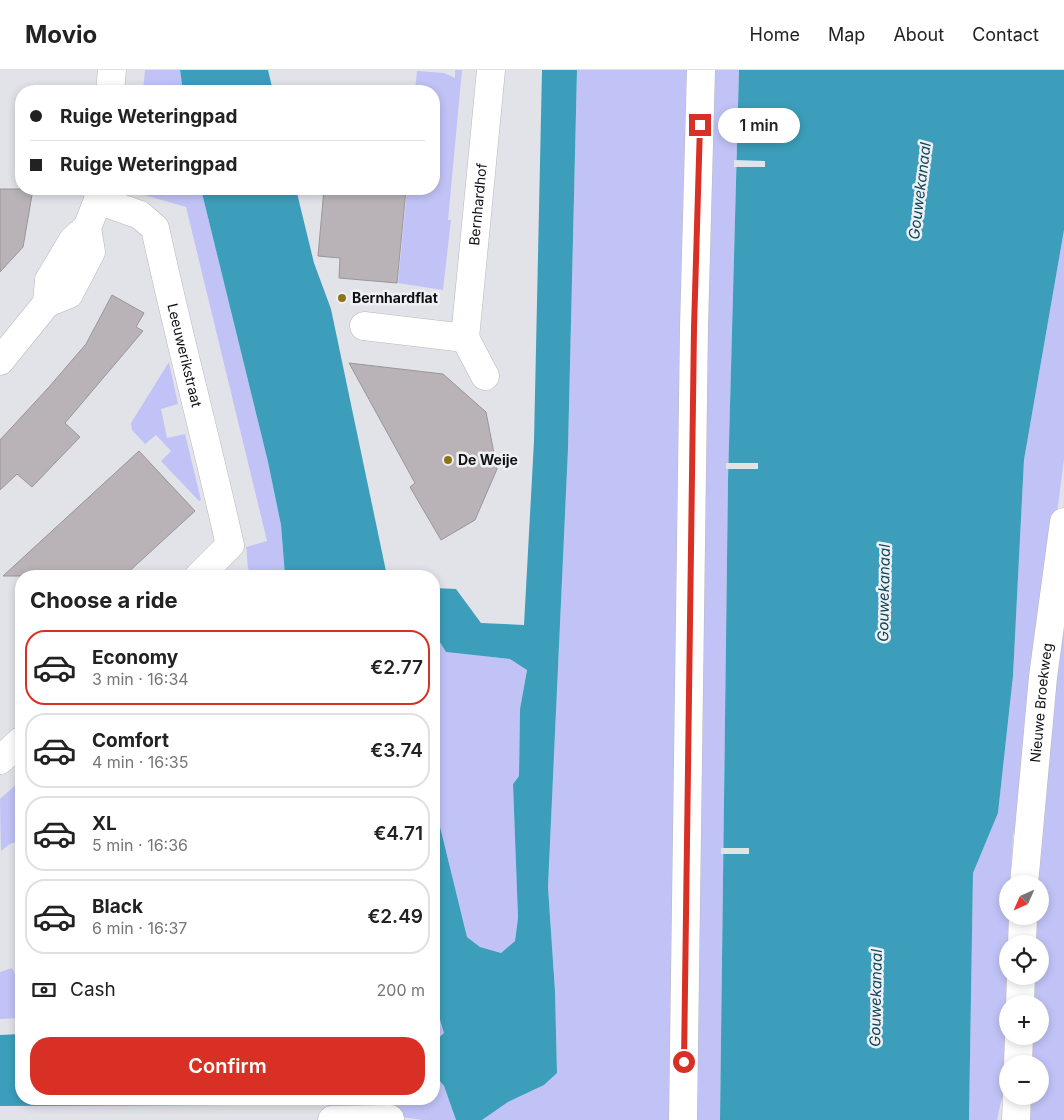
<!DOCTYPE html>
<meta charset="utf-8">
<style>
:root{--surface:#fff;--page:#f2f2f2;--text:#222;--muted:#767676;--line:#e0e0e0;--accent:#d93025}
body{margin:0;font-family:Inter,sans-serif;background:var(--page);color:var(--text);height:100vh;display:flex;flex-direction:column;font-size:19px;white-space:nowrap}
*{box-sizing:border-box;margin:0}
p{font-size:16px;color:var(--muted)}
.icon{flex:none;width:28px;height:28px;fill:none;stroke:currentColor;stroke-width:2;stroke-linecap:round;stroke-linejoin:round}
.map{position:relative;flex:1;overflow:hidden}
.drawer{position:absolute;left:15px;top:500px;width:425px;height:535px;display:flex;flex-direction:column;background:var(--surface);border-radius:20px;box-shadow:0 2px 8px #0003}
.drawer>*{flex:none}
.banner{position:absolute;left:15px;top:15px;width:425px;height:110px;border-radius:20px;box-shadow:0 2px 8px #0003;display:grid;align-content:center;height:110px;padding:0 15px;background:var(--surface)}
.needle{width:32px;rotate:225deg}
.buttons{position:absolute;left:999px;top:805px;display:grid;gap:10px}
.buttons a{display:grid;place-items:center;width:50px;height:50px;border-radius:50%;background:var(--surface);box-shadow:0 2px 8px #0003;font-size:25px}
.end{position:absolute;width:22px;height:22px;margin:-11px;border:6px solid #d93025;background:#fff;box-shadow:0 0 0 2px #fff}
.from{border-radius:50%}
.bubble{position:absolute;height:35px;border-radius:18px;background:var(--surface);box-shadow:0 2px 8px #0003;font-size:16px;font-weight:600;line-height:35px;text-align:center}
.banner b{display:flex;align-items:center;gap:18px;height:48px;font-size:19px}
.banner b+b{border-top:1px solid var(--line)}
.banner i{width:12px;height:12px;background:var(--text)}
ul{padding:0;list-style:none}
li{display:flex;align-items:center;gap:15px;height:75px;margin:0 10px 8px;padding:0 5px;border:2px solid var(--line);border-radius:20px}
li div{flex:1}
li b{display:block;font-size:19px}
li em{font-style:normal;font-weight:600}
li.selected{border-color:var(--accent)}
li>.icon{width:45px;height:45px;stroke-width:1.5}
h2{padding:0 15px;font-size:22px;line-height:60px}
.pay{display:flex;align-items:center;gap:12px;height:55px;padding:0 15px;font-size:19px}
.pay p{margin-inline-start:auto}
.button{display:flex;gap:10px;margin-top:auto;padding:10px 15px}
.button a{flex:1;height:58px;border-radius:20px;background:var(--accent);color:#fff;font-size:20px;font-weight:600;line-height:58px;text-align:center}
header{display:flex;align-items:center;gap:30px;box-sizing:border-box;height:70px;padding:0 25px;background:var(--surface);border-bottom:1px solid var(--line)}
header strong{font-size:24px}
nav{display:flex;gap:28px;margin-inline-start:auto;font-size:18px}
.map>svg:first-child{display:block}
.green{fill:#c1c3f7}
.water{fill:#3c9ebb}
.pier{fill:#e2e3e9}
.building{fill:#b9b3b7;stroke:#9a9599}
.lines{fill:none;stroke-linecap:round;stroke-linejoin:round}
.street-casing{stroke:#b7b7bd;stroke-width:29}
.secondary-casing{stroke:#b7b7bd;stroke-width:29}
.street{stroke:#fff;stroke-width:28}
.secondary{stroke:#fff;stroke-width:28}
.route{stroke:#d93025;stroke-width:6}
.poi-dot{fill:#8d7418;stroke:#eff0f6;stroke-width:2}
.labels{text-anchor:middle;stroke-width:5;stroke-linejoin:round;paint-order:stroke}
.street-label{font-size:14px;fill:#111113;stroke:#eff0f6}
.poi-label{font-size:14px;font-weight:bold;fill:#111113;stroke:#eff0f6;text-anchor:start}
.water-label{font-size:15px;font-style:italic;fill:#0d4656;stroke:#eff0f6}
</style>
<header>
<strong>Movio</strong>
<nav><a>Home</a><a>Map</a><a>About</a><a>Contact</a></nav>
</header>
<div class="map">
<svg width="1064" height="1050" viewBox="0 0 1064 1050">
<rect width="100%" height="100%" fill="#e2e3e9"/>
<!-- green -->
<g class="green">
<path d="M 145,0 L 180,0 L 183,21 L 143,21 Z"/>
<path d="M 455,0 L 462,0 L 448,150 L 451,150 L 443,220 L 398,213 L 407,119 L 434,119 L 434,21 L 415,21 L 417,1 L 444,3 L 455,8 Z"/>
<path d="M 577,0 L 739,0 L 728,410 L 720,1050 L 482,1050 L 508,1032 L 544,1015 L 557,1003 L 555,921 L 548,817 L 568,379 Z"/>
<path d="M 135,119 L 201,119 L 268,392 L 281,455 L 285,506 L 251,506 C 246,497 248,487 246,477 L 267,471 L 186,137 L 134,122 Z"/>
<path d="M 1064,160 L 1064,389 L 1019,740 L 1013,766 L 1010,814 L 1008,814 L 1008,846 L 1011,846 L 1012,874 L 1008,874 L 1008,988 L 1005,1014 L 997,1050 L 969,1050 L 973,802 L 998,743 L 1013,606 L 1024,390 Z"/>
<path d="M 169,292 L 178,334 L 161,339 L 167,368 L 185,364 L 201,430 L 199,431 L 161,391 L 171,381 L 156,365 L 145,374 L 132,360 L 131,353 Z"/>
<path d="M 1064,518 L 1064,1050 L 1026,1050 L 1027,1026 L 1040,1026 L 1040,994 L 1028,994 L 1028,966 L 1040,966 L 1040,934 L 1029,934 L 1030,906 L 1040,906 L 1040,874 L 1031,874 L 1032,846 L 1040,846 L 1040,814 L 1033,814 Z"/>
<path d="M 434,566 L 436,566 L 446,582 L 510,589 L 527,599 L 520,639 L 519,706 L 513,714 L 518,848 L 515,871 L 501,883 L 480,877 L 467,867 L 434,732 Z"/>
<path d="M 21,710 L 21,773 C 13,770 7,776 1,781 L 0,729 Z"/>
<path d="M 12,898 L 21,917 L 21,948 L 0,949 L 0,902 Z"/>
<path d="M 434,930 L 444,963 L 434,972 Z"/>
<path d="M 434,1004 L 444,1016 L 456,1050 L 423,1050 L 394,1046 L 396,1029 L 434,1029 Z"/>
<path d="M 327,1029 L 391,1029 L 390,1032 L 380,1032 L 380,1039 L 328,1036 Z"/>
</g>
<!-- water -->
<g class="water">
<path d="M 180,0 L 268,0 L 273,21 L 183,21 Z"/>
<path d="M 542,0 L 577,0 L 568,379 L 548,817 L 555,921 L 557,1003 L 544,1015 L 508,1032 L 482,1050 L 456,1050 L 444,1016 L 434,1004 L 434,972 L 444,963 L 434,930 L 434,732 L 467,867 L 480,877 L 501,883 L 515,871 L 518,848 L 513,714 L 519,706 L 520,639 L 527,600 L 510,589 L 446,582 L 436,566 L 434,566 L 434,518 L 456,519 L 481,553 L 524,555 L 534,371 Z"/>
<path d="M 739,0 L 1064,0 L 1064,160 L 1024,390 L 1013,606 L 998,743 L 973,803 L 969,1050 L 720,1050 L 728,410 Z"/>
<path d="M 201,119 L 296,119 L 314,193 L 331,239 L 387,506 L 285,506 L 281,455 L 268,392 Z"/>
<path d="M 21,964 L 21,1029 L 288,1029 L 282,1032 L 232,1035 L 0,1036 L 0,965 Z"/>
</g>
<!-- pier -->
<g class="pier">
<path d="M 734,90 L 765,91 L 765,97 L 734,97 Z"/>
<rect x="726" y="393" width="32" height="6"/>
<rect x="721" y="778" width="28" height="6"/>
</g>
<!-- building -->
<g class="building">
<path d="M 0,119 L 33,119 L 23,177 L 0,202 Z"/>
<path d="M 324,119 L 406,119 L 397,213 L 339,208 L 340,188 L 318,186 Z"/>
<path d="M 112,225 L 144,243 L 136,257 L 143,261 L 65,353 L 80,367 L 32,417 L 17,404 L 0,420 L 0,370 L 49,317 L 86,274 Z"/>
<path d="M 349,293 L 443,304 L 486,342 L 497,399 L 475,450 L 441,470 L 410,417 L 415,413 Z"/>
<path d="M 139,381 L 195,441 L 124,506 L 3,506 Z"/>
</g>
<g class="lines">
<!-- street casing -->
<g class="street-casing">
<g id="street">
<path id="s1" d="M 98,130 L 140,145 L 155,158 C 178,264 206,369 230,475 L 199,506"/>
<path id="s2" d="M 364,256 L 465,268 L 491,0"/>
<path d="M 465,268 L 485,306"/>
<path d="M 0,690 L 21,671"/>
<path id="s3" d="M 1024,814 L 1043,607 L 1064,452"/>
<path d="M 1022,874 L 1023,846"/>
<path d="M 1020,934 L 1021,906"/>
<path d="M 1018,994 L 1019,966"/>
<path d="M 332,1050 L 390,1049"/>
<path d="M 683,1050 L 694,257 L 701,0"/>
<path d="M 1016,1050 L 1017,1026"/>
</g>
</g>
<!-- secondary casing -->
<g class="secondary-casing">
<g id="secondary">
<path d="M 110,21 L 112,0"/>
<path d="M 47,233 L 49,210 L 73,170 L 87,158"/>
<path d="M 0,291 L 47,233 L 69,224 L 91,182 L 87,158 L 98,130 L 99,119"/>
</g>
</g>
<!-- street -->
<use href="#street" class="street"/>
<!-- secondary -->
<use href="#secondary" class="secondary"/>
</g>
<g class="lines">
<!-- route -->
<path class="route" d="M 684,992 L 694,258 L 700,55"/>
</g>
<!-- markers -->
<g class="poi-dot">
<circle cx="342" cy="228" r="5"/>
<circle cx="448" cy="390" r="5"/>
</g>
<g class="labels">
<!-- street labels -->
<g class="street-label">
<text dy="5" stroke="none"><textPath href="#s2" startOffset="236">Bernhardhof</textPath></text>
<text dy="5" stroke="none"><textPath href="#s1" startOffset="195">Leeuwerikstraat</textPath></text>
<text dy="5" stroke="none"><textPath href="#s3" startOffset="182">Nieuwe Broekweg</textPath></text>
</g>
<!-- poi labels -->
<g class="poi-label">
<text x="352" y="233">Bernhardflat</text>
<text x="458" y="395">De Weije</text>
</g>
<!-- water labels -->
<g class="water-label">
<text transform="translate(920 121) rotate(-83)" y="5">Gouwekanaal</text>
<text transform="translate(884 523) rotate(-89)" y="5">Gouwekanaal</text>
<text transform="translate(876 928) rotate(-89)" y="5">Gouwekanaal</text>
</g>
</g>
</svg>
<div class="buttons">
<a><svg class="needle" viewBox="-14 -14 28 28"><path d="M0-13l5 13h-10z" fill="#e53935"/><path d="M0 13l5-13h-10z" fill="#767676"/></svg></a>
<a><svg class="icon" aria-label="locate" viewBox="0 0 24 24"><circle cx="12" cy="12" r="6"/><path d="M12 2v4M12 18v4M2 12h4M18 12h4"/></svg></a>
<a>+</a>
<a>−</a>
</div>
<i class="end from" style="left:684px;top:992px"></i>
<i class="end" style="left:700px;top:55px"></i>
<div class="bubble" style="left:718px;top:38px;width:82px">1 min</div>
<div class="banner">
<b><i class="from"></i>Ruige Weteringpad</b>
<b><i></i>Ruige Weteringpad</b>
</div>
<section class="drawer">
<h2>Choose a ride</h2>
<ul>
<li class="selected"><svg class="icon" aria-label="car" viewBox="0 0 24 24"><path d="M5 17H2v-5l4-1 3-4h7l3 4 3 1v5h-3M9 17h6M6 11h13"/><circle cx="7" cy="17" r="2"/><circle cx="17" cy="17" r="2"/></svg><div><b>Economy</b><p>3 min · 16:34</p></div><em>€2.77</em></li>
<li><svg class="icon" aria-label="car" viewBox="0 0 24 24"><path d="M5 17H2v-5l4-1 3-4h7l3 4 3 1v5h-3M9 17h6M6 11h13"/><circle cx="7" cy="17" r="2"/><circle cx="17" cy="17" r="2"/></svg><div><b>Comfort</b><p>4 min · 16:35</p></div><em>€3.74</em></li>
<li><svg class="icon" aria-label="car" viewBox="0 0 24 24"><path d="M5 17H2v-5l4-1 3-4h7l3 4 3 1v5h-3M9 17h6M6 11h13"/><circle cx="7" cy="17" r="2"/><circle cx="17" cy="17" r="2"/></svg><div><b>XL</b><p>5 min · 16:36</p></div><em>€4.71</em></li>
<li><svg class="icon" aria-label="car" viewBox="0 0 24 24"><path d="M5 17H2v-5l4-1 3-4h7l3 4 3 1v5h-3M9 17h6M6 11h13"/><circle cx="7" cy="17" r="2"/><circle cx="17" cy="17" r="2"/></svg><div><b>Black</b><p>6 min · 16:37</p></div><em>€2.49</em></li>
</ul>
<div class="pay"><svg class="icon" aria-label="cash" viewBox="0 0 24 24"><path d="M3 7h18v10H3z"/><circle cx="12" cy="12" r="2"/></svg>Cash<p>200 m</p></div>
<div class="button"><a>Confirm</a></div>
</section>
</div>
